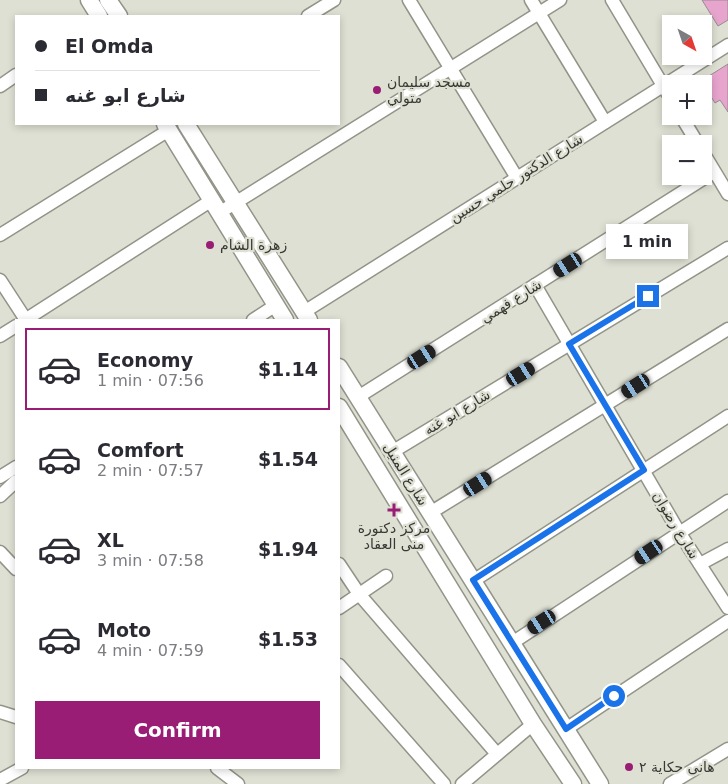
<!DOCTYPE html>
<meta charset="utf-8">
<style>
:root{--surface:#fff;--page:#f7f7f7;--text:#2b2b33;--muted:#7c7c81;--line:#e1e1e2;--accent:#991d75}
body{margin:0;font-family:"DejaVu Sans","Noto Naskh Arabic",sans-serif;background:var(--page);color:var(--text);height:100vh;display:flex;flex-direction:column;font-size:19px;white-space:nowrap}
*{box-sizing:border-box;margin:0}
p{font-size:16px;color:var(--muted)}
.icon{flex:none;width:28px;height:28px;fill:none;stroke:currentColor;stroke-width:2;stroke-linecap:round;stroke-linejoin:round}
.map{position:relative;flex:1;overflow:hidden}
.drawer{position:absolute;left:15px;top:319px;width:325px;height:450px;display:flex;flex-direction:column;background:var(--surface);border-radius:0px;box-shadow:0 2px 8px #0003}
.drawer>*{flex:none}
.banner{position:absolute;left:15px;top:15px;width:325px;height:110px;border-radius:0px;box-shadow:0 2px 8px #0003;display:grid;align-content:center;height:110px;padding:0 20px;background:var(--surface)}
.needle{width:32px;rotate:140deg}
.controls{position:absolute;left:662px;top:15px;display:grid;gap:10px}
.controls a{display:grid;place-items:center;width:50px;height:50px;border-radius:0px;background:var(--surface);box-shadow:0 2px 8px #0003;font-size:25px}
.end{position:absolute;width:22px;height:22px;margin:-11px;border:6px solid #1a73e8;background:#fff;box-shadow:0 0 0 2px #fff}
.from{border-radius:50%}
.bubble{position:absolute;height:35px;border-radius:0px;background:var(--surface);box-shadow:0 2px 8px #0003;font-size:16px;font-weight:600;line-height:35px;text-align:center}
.car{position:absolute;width:15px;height:30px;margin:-15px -8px;border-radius:6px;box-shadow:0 0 4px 1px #0007;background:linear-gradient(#222 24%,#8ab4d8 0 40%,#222 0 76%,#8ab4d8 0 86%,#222 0)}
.banner b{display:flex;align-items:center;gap:18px;height:48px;font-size:19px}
.banner b+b{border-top:1px solid var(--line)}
.banner i{width:12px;height:12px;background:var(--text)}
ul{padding:9px 0 0;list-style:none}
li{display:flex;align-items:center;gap:15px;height:82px;margin:0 10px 8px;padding:0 10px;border:2px solid transparent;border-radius:0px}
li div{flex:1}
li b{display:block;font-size:19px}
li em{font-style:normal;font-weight:600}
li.current{border-color:var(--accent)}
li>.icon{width:45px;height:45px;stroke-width:1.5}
.cta{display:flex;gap:10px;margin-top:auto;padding:10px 20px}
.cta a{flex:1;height:58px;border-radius:0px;background:var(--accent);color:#fff;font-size:20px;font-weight:600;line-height:58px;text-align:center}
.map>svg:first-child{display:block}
.building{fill:#e7a4cd;stroke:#968b91}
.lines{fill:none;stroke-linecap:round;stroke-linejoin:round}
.minor-casing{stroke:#929488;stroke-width:15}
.tertiary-casing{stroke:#929488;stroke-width:19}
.minor{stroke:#fff;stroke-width:12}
.tertiary{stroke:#fff;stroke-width:16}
.route{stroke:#1a73e8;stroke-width:6}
.poi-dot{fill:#991d75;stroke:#dee0d3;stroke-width:2}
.labels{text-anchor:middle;stroke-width:4.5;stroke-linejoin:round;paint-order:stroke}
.poi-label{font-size:14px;fill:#383834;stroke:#dee0d3;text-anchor:start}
.street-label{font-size:14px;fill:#383834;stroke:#dee0d3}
</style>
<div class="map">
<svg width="728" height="784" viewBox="0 0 728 784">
<rect width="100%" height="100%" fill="#dee0d3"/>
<!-- building -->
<g class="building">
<path d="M 702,0 L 728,0 L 728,20 L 718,26 Z"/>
<path d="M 728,64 L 728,112 L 720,100 L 715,103 L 701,81 Z"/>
</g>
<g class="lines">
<!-- minor casing -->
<g class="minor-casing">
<g id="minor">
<path d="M 409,0 L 517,178"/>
<path d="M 531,0 L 605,122"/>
<path d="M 612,0 L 671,99"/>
<path d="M 308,16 L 334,0"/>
<path d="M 0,86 L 16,75"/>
<path d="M 681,116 L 698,144"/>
<path d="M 704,154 L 728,194"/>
<path d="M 219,213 L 560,0"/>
<path d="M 0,235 L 169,130"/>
<path d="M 0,280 L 26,320"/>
<path d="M 535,285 L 679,532 L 728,608"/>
<path d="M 304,312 L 728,45"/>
<path d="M 25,320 L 212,200"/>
<path d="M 253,320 L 276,305"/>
<path d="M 0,336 L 16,326"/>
<path d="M 358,397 L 714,172"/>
<path d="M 392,452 L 728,248"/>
<path d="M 0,477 L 16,467"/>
<path d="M 0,496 L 16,481"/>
<path d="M 430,513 L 728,329"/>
<path d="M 0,552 L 16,569"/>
<path d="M 339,564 L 359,594 L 497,754"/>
<path d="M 700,564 L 728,549"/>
<path d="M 473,581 L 728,416"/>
<path d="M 339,608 L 386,576"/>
<path d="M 512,643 L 728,501"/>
<path d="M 339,665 L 444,784"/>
<path d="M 0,712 L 16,717"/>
<path d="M 566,729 L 728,621"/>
<path d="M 217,768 L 238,784"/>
<path d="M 0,780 L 22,768"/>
<path d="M 462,784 L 533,724"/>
<path d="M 670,784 L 728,749"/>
</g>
</g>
<!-- tertiary casing -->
<g class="tertiary-casing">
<g id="tertiary">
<path d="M 89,0 L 99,16"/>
<path d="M 108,0 L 119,16"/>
<path d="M 165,124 L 285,320"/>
<path d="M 186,124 L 309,320"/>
<path d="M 339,367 L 600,784"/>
<path d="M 339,407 L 533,724 L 573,784"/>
</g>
</g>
<!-- minor -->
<use href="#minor" class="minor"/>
<!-- tertiary -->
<use href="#tertiary" class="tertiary"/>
</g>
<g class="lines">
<!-- route -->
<path class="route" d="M 614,696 L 566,729 L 473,580 L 644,470 L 569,344 L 648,296"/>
</g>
<!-- markers -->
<g class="poi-dot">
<circle cx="377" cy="90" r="5"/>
<circle cx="210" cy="245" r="5"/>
<path d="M391.5 502.5h5v5h5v5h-5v5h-5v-5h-5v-5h5z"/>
<circle cx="629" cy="767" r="5"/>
</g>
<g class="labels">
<!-- poi labels -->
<g class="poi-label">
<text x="387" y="87">مسجد سليمان<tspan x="387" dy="16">متولي</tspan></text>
<text x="220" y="250">زهرة الشام</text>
<text x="394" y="533" text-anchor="middle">مركز دكتورة<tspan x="394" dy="16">منى العقاد</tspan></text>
<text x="639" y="772">هانى حكاية ٢</text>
</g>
<!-- street labels -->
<g class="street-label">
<text transform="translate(516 178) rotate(-32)" y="5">شارع الدكتور حلمي حسين</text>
<text transform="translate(511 301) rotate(-32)" y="5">شارع فهمي</text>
<text transform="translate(457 412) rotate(-31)" y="5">شارع ابو غنه</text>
<text transform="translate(406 474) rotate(58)" y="5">شارع المنيل</text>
<text transform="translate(676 525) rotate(59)" y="5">شارع رضوان</text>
</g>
</g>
</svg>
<div class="controls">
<a><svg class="needle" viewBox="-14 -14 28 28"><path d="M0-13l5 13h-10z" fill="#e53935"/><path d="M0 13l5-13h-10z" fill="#7c7c81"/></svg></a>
<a>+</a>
<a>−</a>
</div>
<i class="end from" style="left:614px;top:696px"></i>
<i class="end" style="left:648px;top:296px"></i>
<div class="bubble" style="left:606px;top:224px;width:82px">1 min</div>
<i class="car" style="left:568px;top:265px;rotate:238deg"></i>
<i class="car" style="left:422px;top:357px;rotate:58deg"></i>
<i class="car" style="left:521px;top:374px;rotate:59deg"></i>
<i class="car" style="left:636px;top:386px;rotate:238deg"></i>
<i class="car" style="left:478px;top:484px;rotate:58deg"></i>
<i class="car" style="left:649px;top:552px;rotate:236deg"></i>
<i class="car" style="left:542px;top:622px;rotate:237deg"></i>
<div class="banner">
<b><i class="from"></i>El Omda</b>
<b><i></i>شارع ابو غنه</b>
</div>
<section class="drawer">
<ul>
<li class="current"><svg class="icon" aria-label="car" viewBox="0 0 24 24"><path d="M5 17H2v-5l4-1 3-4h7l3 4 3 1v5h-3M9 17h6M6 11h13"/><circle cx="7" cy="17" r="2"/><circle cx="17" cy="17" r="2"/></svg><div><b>Economy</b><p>1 min · 07:56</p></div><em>$1.14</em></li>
<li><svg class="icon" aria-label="car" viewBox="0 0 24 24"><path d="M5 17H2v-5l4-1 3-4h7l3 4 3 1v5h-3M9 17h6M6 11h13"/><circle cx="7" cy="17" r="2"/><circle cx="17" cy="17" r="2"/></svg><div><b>Comfort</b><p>2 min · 07:57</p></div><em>$1.54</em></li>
<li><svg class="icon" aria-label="car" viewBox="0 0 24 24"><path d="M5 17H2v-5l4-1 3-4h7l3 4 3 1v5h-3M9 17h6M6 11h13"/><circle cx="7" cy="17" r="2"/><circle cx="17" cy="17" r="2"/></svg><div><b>XL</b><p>3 min · 07:58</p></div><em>$1.94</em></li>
<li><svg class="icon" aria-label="car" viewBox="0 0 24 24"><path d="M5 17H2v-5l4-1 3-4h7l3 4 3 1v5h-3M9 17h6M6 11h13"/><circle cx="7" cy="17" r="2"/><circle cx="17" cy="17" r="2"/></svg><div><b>Moto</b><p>4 min · 07:59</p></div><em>$1.53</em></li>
</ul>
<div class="cta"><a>Confirm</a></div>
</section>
</div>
